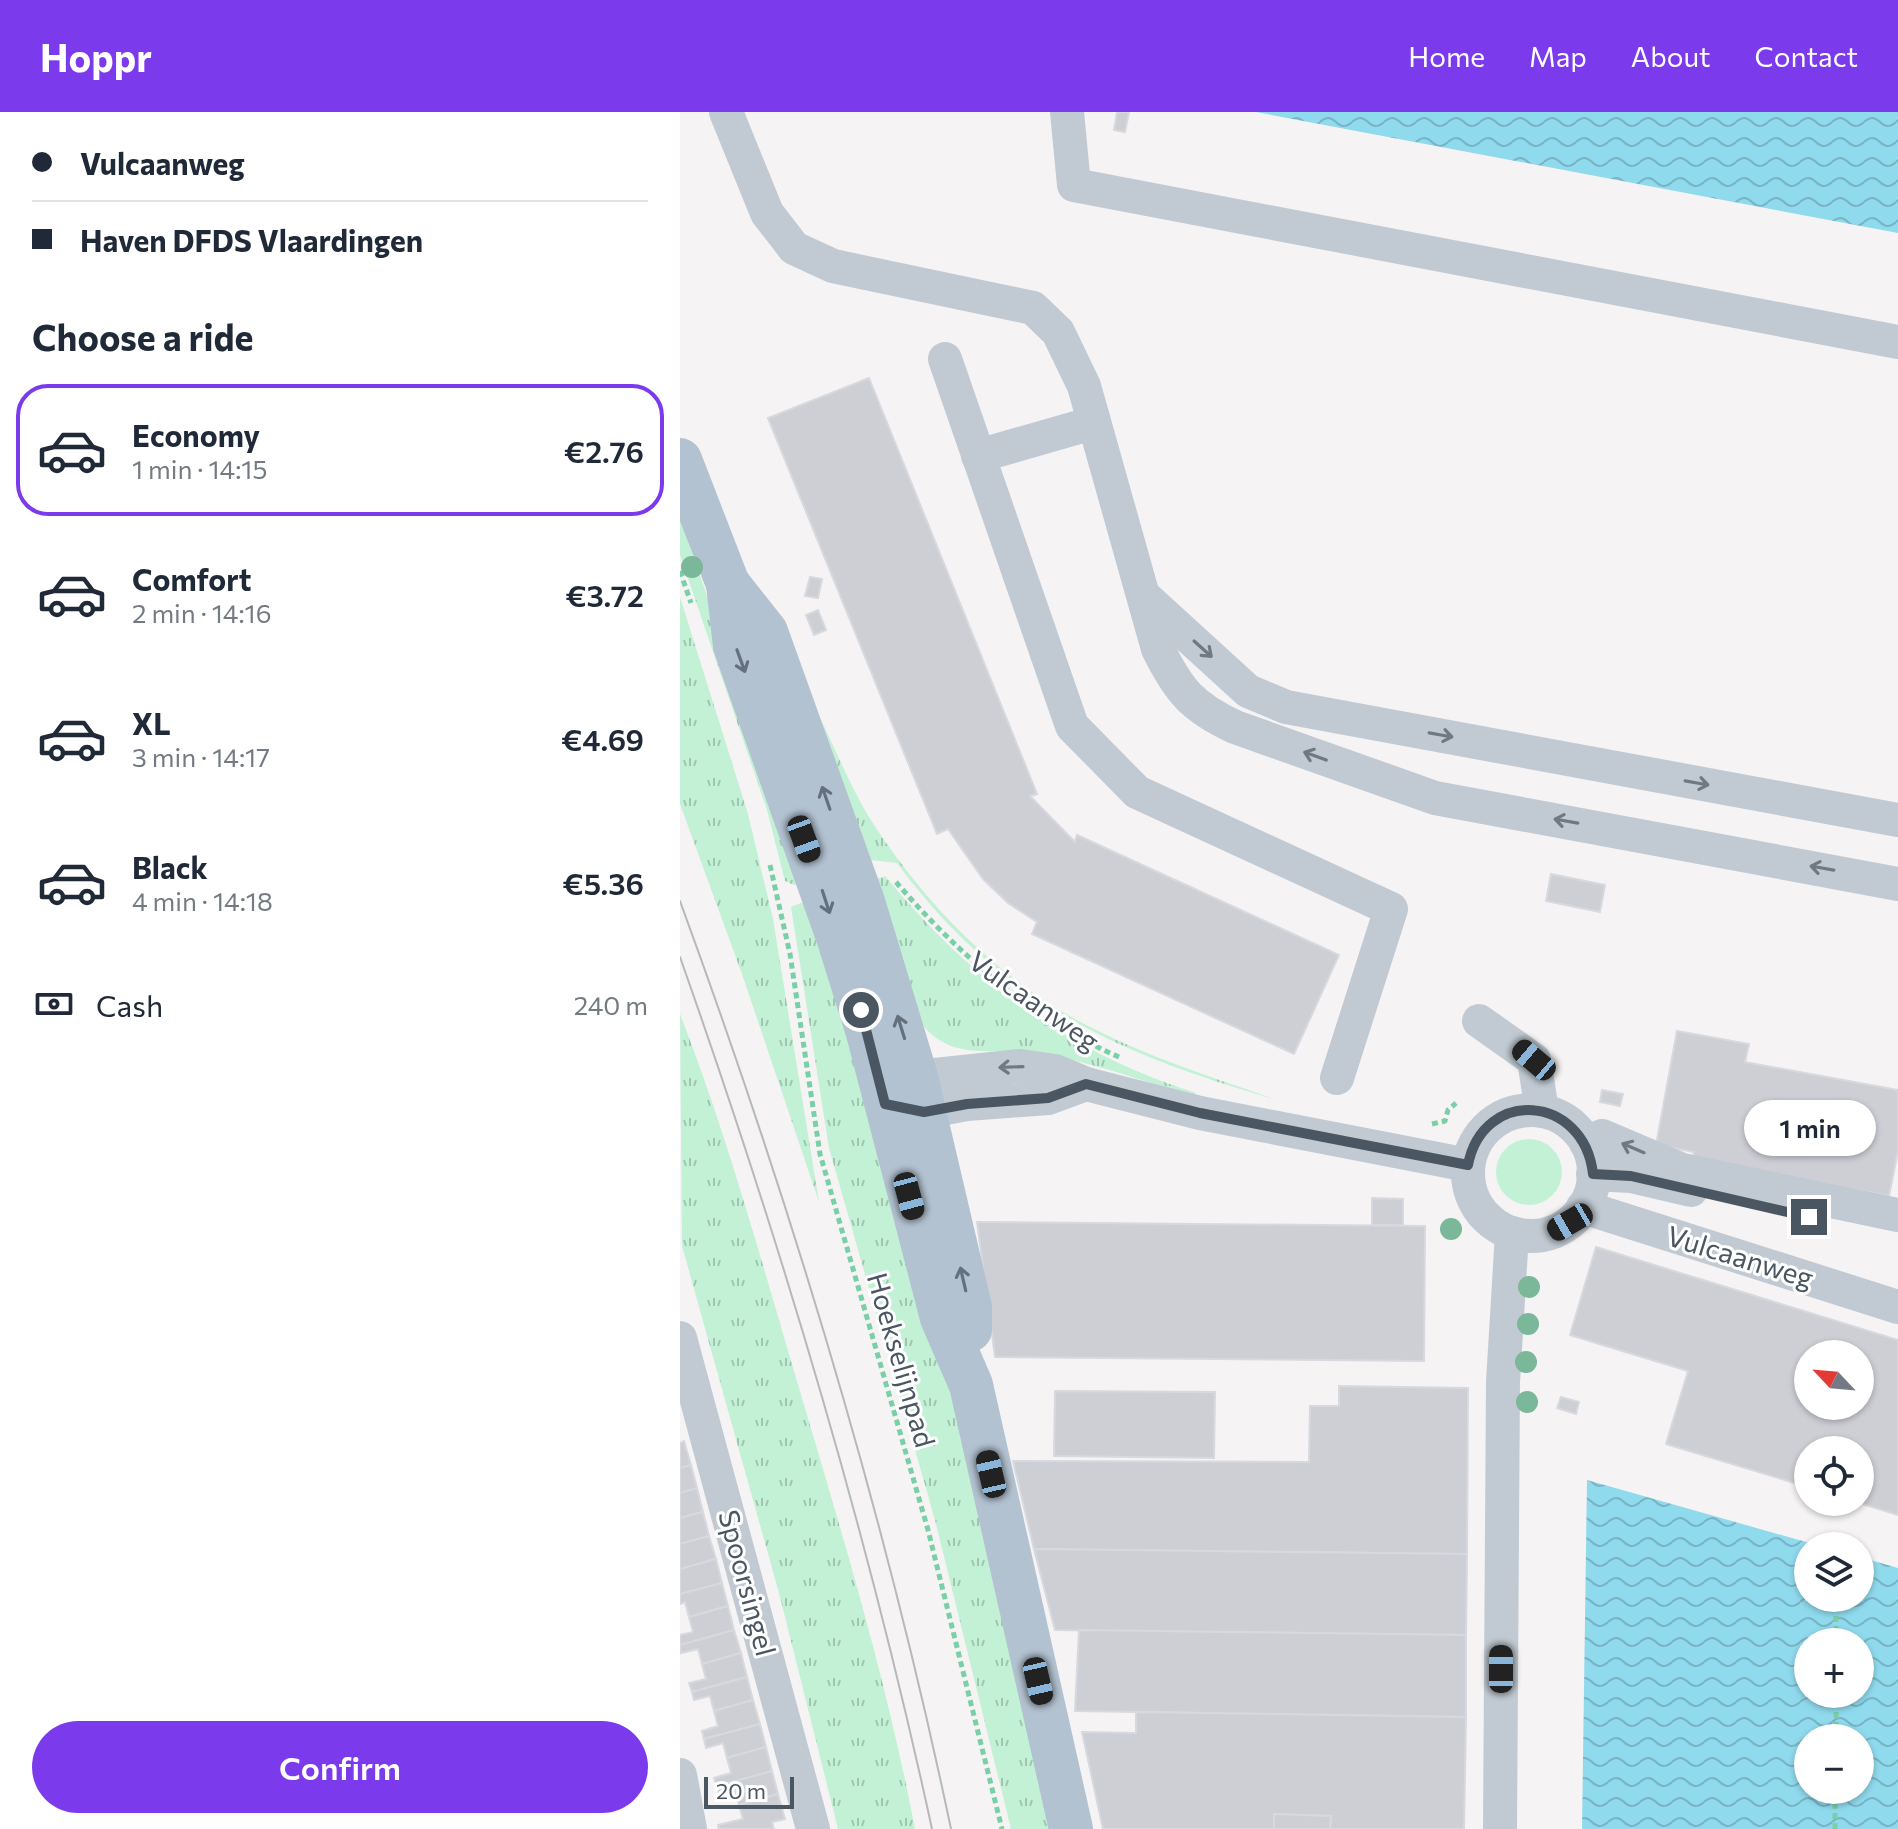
<!DOCTYPE html>
<meta charset="utf-8">
<style>
:root{--surface:#fff;--page:#f2f2f3;--text:#1f2937;--muted:#747a83;--line:#e0e1e3;--accent:#7c3aed}
body{margin:0;font-family:Commissioner,sans-serif;background:var(--page);color:var(--text);height:100vh;display:flex;flex-direction:column;font-size:30px;white-space:nowrap}
*{box-sizing:border-box;margin:0}
p{font-size:26px;color:var(--muted)}
.icon{flex:none;width:44px;height:44px;fill:none;stroke:currentColor;stroke-width:2;stroke-linecap:round;stroke-linejoin:round}
.map{position:relative;flex:1;overflow:hidden}
.drawer{display:flex;flex-direction:column;background:var(--surface);width:680px}
.drawer>*{flex:none}
.top-card{display:grid;align-content:center;height:176px;padding:0 32px;background:var(--surface)}
.needle{width:52px;rotate:296deg}
.fabs{position:absolute;left:1114px;top:1228px;display:grid;gap:16px}
.fabs a{display:grid;place-items:center;width:80px;height:80px;border-radius:50%;background:var(--surface);box-shadow:0 2px 6px #0004;font-size:40px}
.scale{position:absolute;left:24px;bottom:20px;width:90px;box-sizing:border-box;padding-left:8px;border:4px solid #4a5661;border-top:0;font-size:22px;line-height:28px;white-space:nowrap;color:#4a5661;-webkit-text-stroke:6px #fff;paint-order:stroke}
.end{position:absolute;width:36px;height:36px;margin:-18px;border:10px solid #4a5661;background:#fff;box-shadow:0 0 0 4px #fff}
.from{border-radius:50%}
.bubble{position:absolute;height:56px;border-radius:28px;background:var(--surface);box-shadow:0 2px 6px #0004;font-size:26px;font-weight:600;line-height:56px;text-align:center}
.car{position:absolute;width:24px;height:48px;margin:-24px -12px;border-radius:10px;box-shadow:0 0 6px 2px #0007;background:linear-gradient(#222 24%,#8ab4d8 0 40%,#222 0 76%,#8ab4d8 0 86%,#222 0)}
.top-card b{display:flex;align-items:center;gap:28px;height:76px;font-size:30px}
.top-card b+b{border-top:2px solid var(--line)}
.top-card i{width:20px;height:20px;background:var(--text)}
ul{padding:0;list-style:none}
li{display:flex;align-items:center;gap:24px;height:132px;margin:0 16px 12px;padding:0 16px;border:4px solid transparent;border-radius:32px}
li div{flex:1}
li b{display:block;font-size:30px}
li em{font-style:normal;font-weight:600}
li.current{border-color:var(--accent)}
li>.icon{width:72px;height:72px;stroke-width:1.5}
h2{padding:0 32px;font-size:36px;line-height:96px}
.pay{display:flex;align-items:center;gap:20px;height:88px;padding:0 32px;font-size:30px}
.pay p{margin-inline-start:auto}
.cta{display:flex;gap:16px;margin-top:auto;padding:16px 32px}
.cta a{flex:1;height:92px;border-radius:48px;background:var(--accent);color:#fff;font-size:32px;font-weight:600;line-height:92px;text-align:center}
header{display:flex;align-items:center;gap:48px;box-sizing:border-box;height:112px;padding:0 40px;background:var(--accent);color:#fff}
header strong{font-size:38px}
nav{display:flex;gap:44px;margin-inline-start:auto;font-size:28px}
main{display:flex;flex:1;min-height:0}
.map>svg:first-child{display:block}
.grass{fill:url(#grass-tufts)}
.garden{fill:#c3f1d5}
.water{fill:url(#water-waves);fill-rule:evenodd}
.building{fill:#cdcfd5;stroke:#d7d9de;stroke-width:2;fill-rule:evenodd}
.lines{fill:none;stroke-linecap:round;stroke-linejoin:round}
.path{stroke:#7ad0a6;stroke-width:5;stroke-dasharray:6 4;stroke-linecap:butt}
.minor{stroke:#c1cad2;stroke-width:34}
.major{stroke:#b3c2d1;stroke-width:44}
.tram{stroke:#b5b8bd;stroke-width:2}
.tree{fill:#7bb799}
.oneway{stroke:#6e7983}
.oneway2{stroke:#64717d}
.route{stroke:#4a5661;stroke-width:10}
.labels{text-anchor:middle;stroke-width:6;stroke-linejoin:round;paint-order:stroke}
.street-label{font-size:28px;fill:#4a5661;stroke:#fff}
</style>
<header>
<strong>Hoppr</strong>
<nav><a>Home</a><a>Map</a><a>About</a><a>Contact</a></nav>
</header>
<main>
<section class="drawer">
<div class="top-card">
<b><i class="from"></i>Vulcaanweg</b>
<b><i></i>Haven DFDS Vlaardingen</b>
</div>
<h2>Choose a ride</h2>
<ul>
<li class="current"><svg class="icon" aria-label="car" viewBox="0 0 24 24"><path d="M5 17H2v-5l4-1 3-4h7l3 4 3 1v5h-3M9 17h6M6 11h13"/><circle cx="7" cy="17" r="2"/><circle cx="17" cy="17" r="2"/></svg><div><b>Economy</b><p>1 min · 14:15</p></div><em>€2.76</em></li>
<li><svg class="icon" aria-label="car" viewBox="0 0 24 24"><path d="M5 17H2v-5l4-1 3-4h7l3 4 3 1v5h-3M9 17h6M6 11h13"/><circle cx="7" cy="17" r="2"/><circle cx="17" cy="17" r="2"/></svg><div><b>Comfort</b><p>2 min · 14:16</p></div><em>€3.72</em></li>
<li><svg class="icon" aria-label="car" viewBox="0 0 24 24"><path d="M5 17H2v-5l4-1 3-4h7l3 4 3 1v5h-3M9 17h6M6 11h13"/><circle cx="7" cy="17" r="2"/><circle cx="17" cy="17" r="2"/></svg><div><b>XL</b><p>3 min · 14:17</p></div><em>€4.69</em></li>
<li><svg class="icon" aria-label="car" viewBox="0 0 24 24"><path d="M5 17H2v-5l4-1 3-4h7l3 4 3 1v5h-3M9 17h6M6 11h13"/><circle cx="7" cy="17" r="2"/><circle cx="17" cy="17" r="2"/></svg><div><b>Black</b><p>4 min · 14:18</p></div><em>€5.36</em></li>
</ul>
<div class="pay"><svg class="icon" aria-label="cash" viewBox="0 0 24 24"><path d="M3 7h18v10H3z"/><circle cx="12" cy="12" r="2"/></svg>Cash<p>240 m</p></div>
<div class="cta"><a>Confirm</a></div>
</section>
<div class="map">
<svg width="1218" height="1717" viewBox="0 0 1218 1717">
<defs>
<pattern id="grass-tufts" width="24" height="20" patternUnits="userSpaceOnUse" patternTransform="scale(2)"><rect width="24" height="20" fill="#c3f1d5"/><path d="M3 7l-1-3M5 7V3M7 7l1-3M15 17l-1-3M17 17v-4M19 17l1-3" fill="none" stroke="#a0c6b0"/></pattern>
<pattern id="water-waves" width="16" height="10" patternUnits="userSpaceOnUse" patternTransform="scale(2)"><rect width="16" height="10" fill="#90daee"/><path d="M0 5q4-4 8 0t8 0" fill="none" stroke="#78b4c4"/></pattern>
</defs>
<rect width="100%" height="100%" fill="#f5f3f3"/>
<!-- grass -->
<g class="grass">
<path d="M 0,405 L 125,770 L 114,773 L 105,769 L 87,698 L 0,443 Z"/>
<path d="M 0,485 L 68,702 L 93,807 L 139,1090 L 62,862 L 0,692 Z"/>
<path d="M 140,606 C 156,638 170,674 189,705 C 244,792 324,874 418,919 C 474,947 535,966 594,987 C 435,941 319,889 217,751 L 191,748 Z"/>
<path d="M 205,764 C 291,868 386,940 516,981 L 514,985 C 457,967 398,944 337,940 C 306,938 275,944 250,921 C 221,895 200,809 187,770 Z"/>
<path d="M 131,787 L 287,1333 L 382,1717 L 331,1717 L 255,1408 L 149,1036 L 111,795 Z"/>
<path d="M 0,902 C 46,1020 80,1144 116,1266 C 160,1414 206,1565 235,1717 L 158,1717 L 99,1481 L 2,1134 Z"/>
</g>
<!-- garden -->
<circle class="garden" cx="849" cy="1060" r="33"/>
<!-- water -->
<g class="water">
<path d="M 576,0 L 1218,0 L 1218,121 Z"/>
<path d="M 907,1368 L 1140,1434 L 1128,1434 L 1128,1486 L 1180,1486 L 1180,1445 L 1218,1456 L 1218,1717 L 902,1717 ZM 1128,1530 L 1180,1530 L 1180,1582 L 1128,1582 ZM 1128,1626 L 1180,1626 L 1180,1678 L 1128,1678 Z"/>
</g>
<!-- building -->
<g class="building">
<path d="M 437,0 L 449,0 L 445,20 L 434,18 Z"/>
<path d="M 189,266 L 357,682 L 350,684 L 395,730 L 397,723 L 659,843 L 614,942 L 352,822 L 357,810 L 328,791 L 303,767 L 268,717 L 257,722 L 88,306 Z"/>
<path d="M 130,465 L 142,467 L 138,486 L 125,484 Z"/>
<path d="M 138,498 L 146,518 L 134,523 L 126,503 Z"/>
<path d="M 871,762 L 925,773 L 920,800 L 866,789 Z"/>
<path d="M 997,919 L 1069,932 L 1065,950 L 1218,978 L 1218,1039 L 1209,1084 L 1013,1047 L 1014,1040 L 976,1033 Z"/>
<path d="M 922,978 L 943,982 L 940,994 L 920,990 Z"/>
<path d="M 692,1086 L 723,1087 L 723,1113 L 692,1113 Z"/>
<path d="M 297,1110 L 745,1114 L 744,1249 L 315,1245 Z"/>
<path d="M 916,1135 L 1218,1228 L 1218,1403 L 1176,1390 L 1180,1390 L 1180,1338 L 1128,1338 L 1128,1375 L 986,1332 L 1008,1259 L 890,1223 ZM 1128,1242 L 1180,1242 L 1180,1294 L 1128,1294 Z"/>
<path d="M 659,1274 L 788,1276 L 787,1442 L 354,1437 L 333,1349 L 629,1350 L 630,1294 L 659,1294 Z"/>
<path d="M 375,1279 L 535,1280 L 534,1346 L 374,1344 Z"/>
<path d="M 881,1285 L 899,1290 L 896,1302 L 877,1296 Z"/>
<path d="M 4,1329 L 11,1353 L 0,1356 L 0,1331 Z"/>
<path d="M 11,1353 L 17,1376 L 0,1381 L 0,1356 Z"/>
<path d="M 17,1376 L 23,1400 L 0,1406 L 0,1381 Z"/>
<path d="M 23,1400 L 29,1424 L 0,1432 L 0,1406 Z"/>
<path d="M 29,1424 L 36,1447 L 0,1457 L 0,1432 Z"/>
<path d="M 354,1437 L 787,1442 L 786,1523 L 375,1518 Z"/>
<path d="M 36,1447 L 42,1471 L 0,1482 L 0,1457 Z"/>
<path d="M 42,1471 L 48,1494 L 9,1505 L 5,1490 L 0,1492 L 0,1482 Z"/>
<path d="M 48,1494 L 54,1518 L 0,1533 L 0,1523 L 13,1520 L 9,1505 Z"/>
<path d="M 54,1518 L 61,1541 L 22,1552 L 18,1537 L 1,1541 L 0,1533 Z"/>
<path d="M 399,1518 L 786,1523 L 786,1605 L 395,1599 Z"/>
<path d="M 61,1541 L 67,1565 L 12,1580 L 9,1571 L 26,1567 L 22,1552 Z"/>
<path d="M 67,1565 L 73,1588 L 34,1599 L 30,1584 L 14,1588 L 12,1580 Z"/>
<path d="M 73,1588 L 80,1612 L 24,1627 L 22,1619 L 38,1614 L 34,1599 Z"/>
<path d="M 456,1600 L 786,1605 L 784,1717 L 650,1717 L 651,1704 L 594,1702 L 594,1717 L 423,1717 L 402,1620 L 456,1621 Z"/>
<path d="M 80,1612 L 86,1635 L 47,1646 L 43,1631 L 26,1636 L 24,1627 Z"/>
<path d="M 86,1635 L 92,1659 L 37,1674 L 34,1666 L 51,1661 L 47,1646 Z"/>
<path d="M 92,1659 L 98,1682 L 59,1693 L 55,1678 L 39,1682 L 37,1674 Z"/>
<path d="M 98,1682 L 105,1707 L 92,1710 L 94,1717 L 39,1717 L 38,1713 L 63,1707 L 59,1693 Z"/>
<path d="M 594,1702 L 651,1704 L 650,1717 L 594,1717 Z"/>
</g>
<g class="lines">
<!-- path -->
<g class="path">
<path d="M 0,459 L 11,491"/>
<path d="M 90,753 L 110,842 L 140,1042 L 248,1418 L 322,1717"/>
<path d="M 216,770 C 277,841 352,907 439,945"/>
<path d="M 752,1012 L 765,1009 L 768,998 L 776,991"/>
<path d="M 1156,1530 L 1156,1486"/>
<path d="M 1156,1626 L 1156,1582"/>
<path d="M 1155,1717 L 1155,1678"/>
</g>
<!-- minor -->
<g class="minor">
<path d="M 46,0 L 87,101 L 114,136 L 153,154 L 353,196 L 378,220 L 404,274 L 478,537 C 499,579 512,595 555,615 L 755,686 L 1218,772"/>
<path d="M 387,0 L 394,73 L 1218,230"/>
<path d="M 265,247 L 392,614 L 457,680 L 711,797 L 657,966"/>
<path d="M 298,344 L 413,311"/>
<path d="M 465,485 L 568,579 L 606,595 L 1218,708"/>
<path d="M 799,909 L 854,948 L 862,999"/>
<path d="M 217,982 L 236,965 L 340,954 L 375,959 L 406,972 L 520,1001 L 788,1053"/>
<path d="M 223,996 L 244,1000 L 287,992 L 368,986 L 406,972"/>
<circle cx="851" cy="1061" r="63"/>
<path d="M 906,1031 L 922,1024 L 1002,1058 L 1218,1103"/>
<path d="M 913,1062 L 951,1064 L 1011,1078"/>
<path d="M 903,1095 L 1218,1195"/>
<path d="M 0,1226 L 133,1717"/>
<path d="M 0,1663 L 10,1717"/>
<path d="M 820,1717 L 823,1270 L 832,1121"/>
</g>
<!-- major -->
<g class="major">
<path d="M 0,348 L 48,472 L 55,534 L 159,828 L 188,921 L 262,1206 L 291,1273 L 391,1717"/>
<path d="M 48,472 L 86,520 L 183,790 L 236,965 L 290,1195 L 290,1218"/>
</g>
<!-- tram -->
<g class="tram">
<path d="M 0,789 C 111,1092 205,1402 271,1717"/>
<path d="M 0,845 C 101,1131 188,1421 252,1717"/>
</g>
</g>
<!-- trees -->
<g class="tree">
<circle cx="12" cy="455" r="11"/>
<circle cx="771" cy="1117" r="11"/>
<circle cx="849" cy="1175" r="11"/>
<circle cx="848" cy="1212" r="11"/>
<circle cx="846" cy="1250" r="11"/>
<circle cx="847" cy="1290" r="11"/>
</g>
<!-- one-way arrows -->
<defs><path id="oneway-shaft" d="M-6 0H5M1.5-3L5.5 0L1.5 3" fill="none" stroke-width="1.6" stroke-linecap="round" stroke-linejoin="round" transform="scale(2)"/></defs>
<g class="oneway">
<use href="#oneway-shaft" transform="translate(523 537) rotate(42)"/>
<use href="#oneway-shaft" transform="translate(761 623) rotate(10)"/>
<use href="#oneway-shaft" transform="translate(635 644) rotate(-160)"/>
<use href="#oneway-shaft" transform="translate(1017 671) rotate(10)"/>
<use href="#oneway-shaft" transform="translate(886 709) rotate(-170)"/>
<use href="#oneway-shaft" transform="translate(1142 756) rotate(-170)"/>
<use href="#oneway-shaft" transform="translate(331 955) rotate(178)"/>
<use href="#oneway-shaft" transform="translate(953 1036) rotate(-157)"/>
</g>
<g class="oneway2">
<use href="#oneway-shaft" transform="translate(61 549) rotate(70)"/>
<use href="#oneway-shaft" transform="translate(146 686) rotate(-109)"/>
<use href="#oneway-shaft" transform="translate(146 790) rotate(72)"/>
<use href="#oneway-shaft" transform="translate(221 915) rotate(-107)"/>
<use href="#oneway-shaft" transform="translate(283 1167) rotate(-103)"/>
</g>
<g class="lines">
<!-- route -->
<path class="route" d="M 181,898 L 205,992 L 244,1000 L 287,992 L 368,986 L 406,972 L 520,1001 L 788,1053 C 803,975 904,982 913,1062 L 951,1064 L 1129,1105"/>
</g>
<g class="labels">
<!-- street labels -->
<g class="street-label">
<text transform="translate(354 889) rotate(35)" y="10">Vulcaanweg</text>
<text transform="translate(1060 1145) rotate(17)" y="10">Vulcaanweg</text>
<text transform="translate(221 1248) rotate(74)" y="10">Hoekselijnpad</text>
<text transform="translate(67 1471) rotate(75)" y="10">Spoorsingel</text>
</g>
</g>
</svg>
<div class="fabs">
<a><svg class="needle" viewBox="-14 -14 28 28"><path d="M0-13l5 13h-10z" fill="#e53935"/><path d="M0 13l5-13h-10z" fill="#747a83"/></svg></a>
<a><svg class="icon" aria-label="locate" viewBox="0 0 24 24"><circle cx="12" cy="12" r="6"/><path d="M12 2v4M12 18v4M2 12h4M18 12h4"/></svg></a>
<a><svg class="icon" aria-label="layers" viewBox="0 0 24 24"><path d="M12 4l9 5-9 5-9-5zM3 14l9 5 9-5"/></svg></a>
<a>+</a>
<a>−</a>
</div>
<div class="scale">20 m</div>
<i class="end from" style="left:181px;top:898px"></i>
<i class="end" style="left:1129px;top:1105px"></i>
<div class="bubble" style="left:1064px;top:988px;width:132px">1 min</div>
<i class="car" style="left:124px;top:727px;rotate:160deg"></i>
<i class="car" style="left:854px;top:948px;rotate:310deg"></i>
<i class="car" style="left:229px;top:1084px;rotate:165deg"></i>
<i class="car" style="left:890px;top:1110px;rotate:240deg"></i>
<i class="car" style="left:311px;top:1362px;rotate:347deg"></i>
<i class="car" style="left:821px;top:1557px;rotate:0deg"></i>
<i class="car" style="left:358px;top:1569px;rotate:167deg"></i>
</div>
</main>
